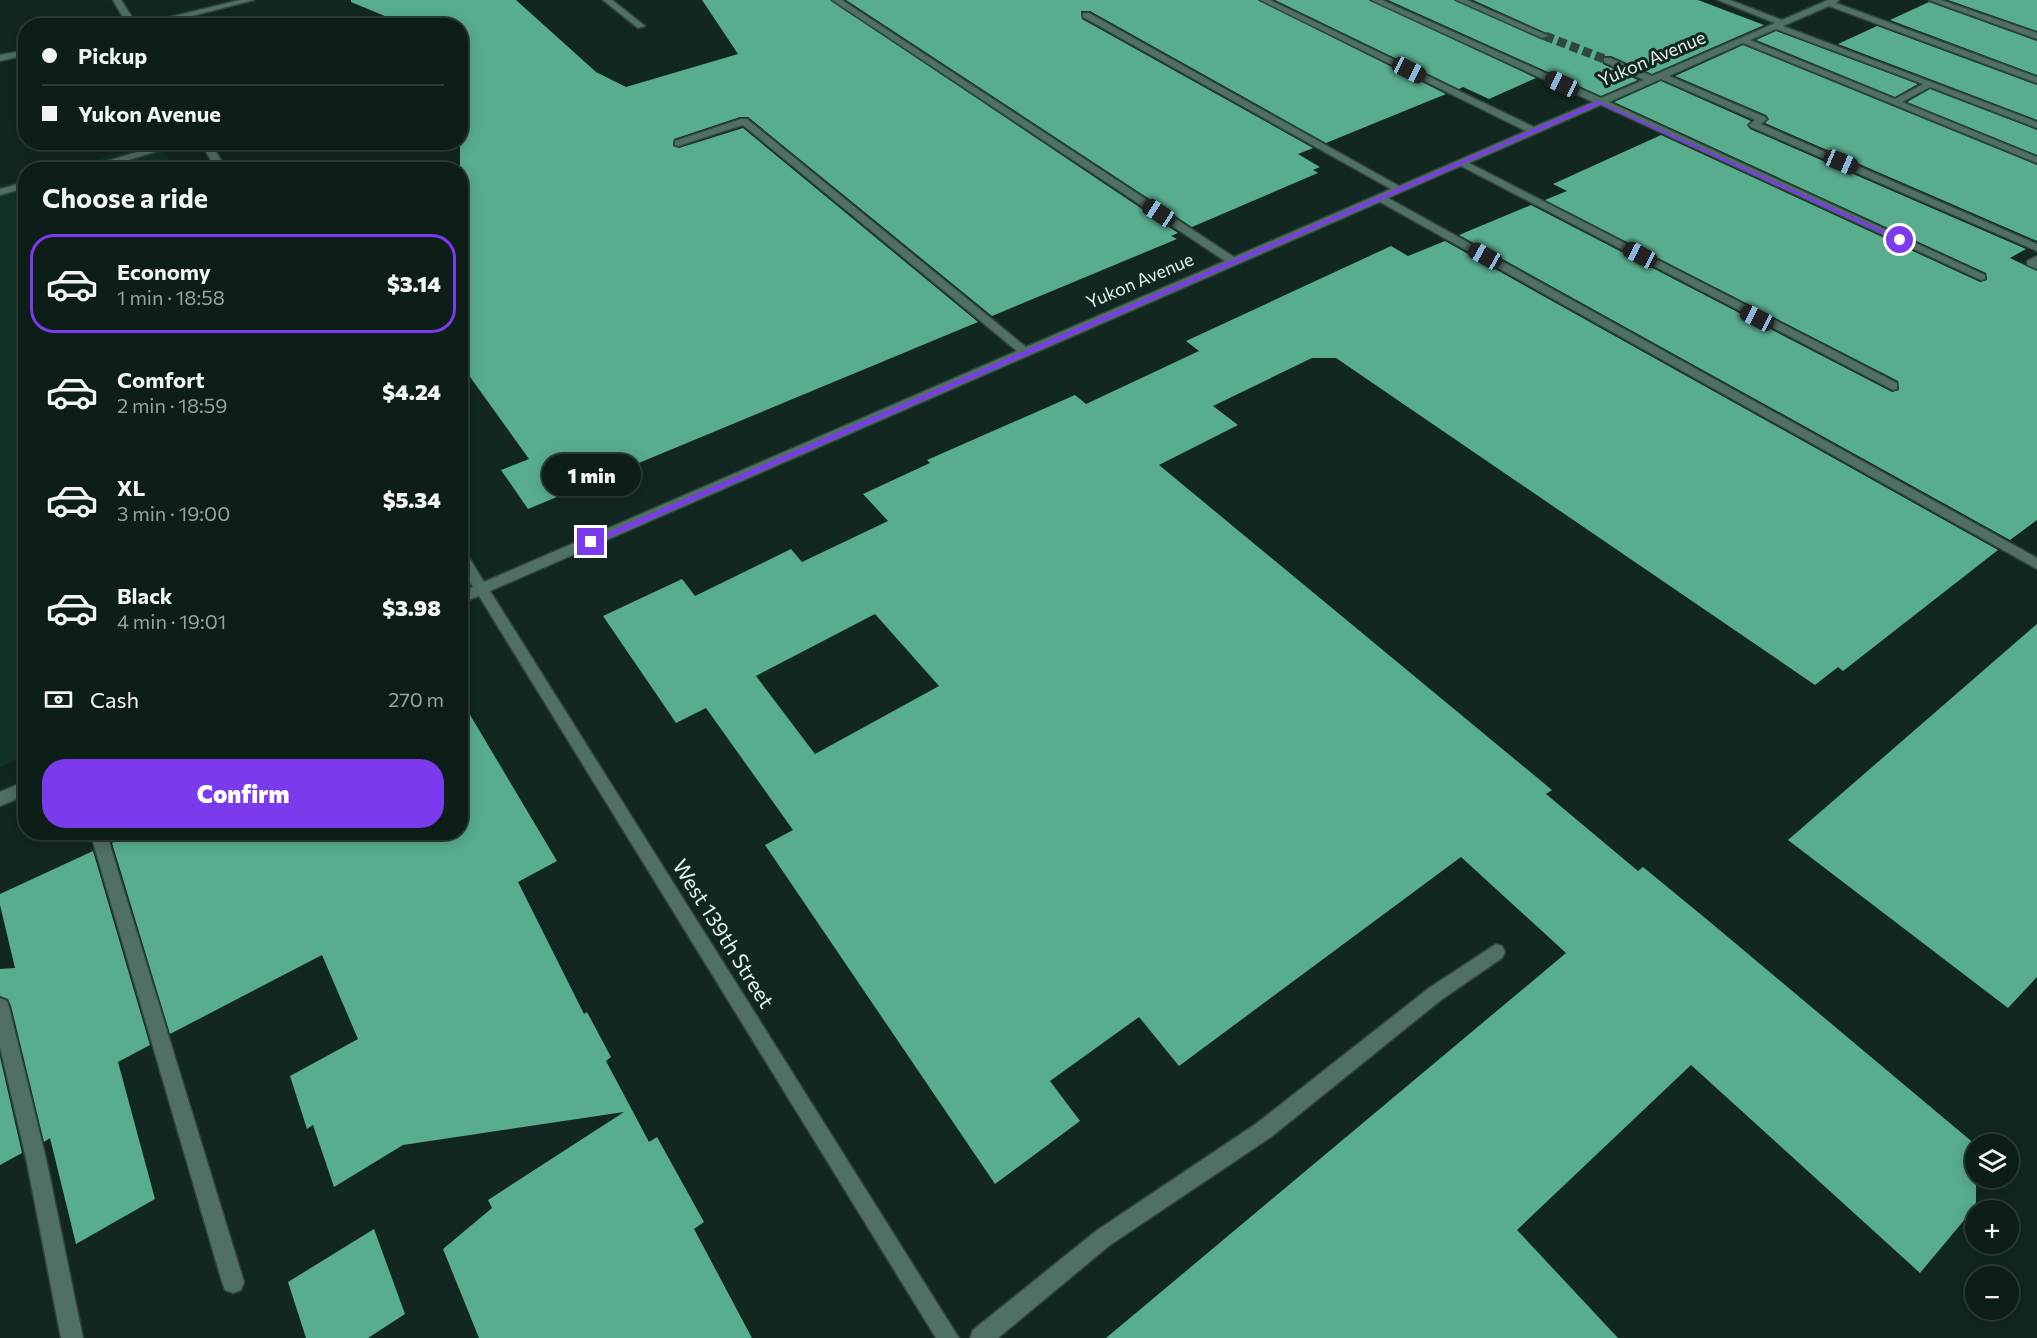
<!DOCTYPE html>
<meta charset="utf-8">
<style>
:root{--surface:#0d1d17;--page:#1b2a24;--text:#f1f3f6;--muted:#9aa2a1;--line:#2d3b36;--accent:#7c3aed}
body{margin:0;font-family:Commissioner,sans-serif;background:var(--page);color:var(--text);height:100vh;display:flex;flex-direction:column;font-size:22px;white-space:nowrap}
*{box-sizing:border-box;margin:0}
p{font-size:20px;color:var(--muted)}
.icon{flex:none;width:33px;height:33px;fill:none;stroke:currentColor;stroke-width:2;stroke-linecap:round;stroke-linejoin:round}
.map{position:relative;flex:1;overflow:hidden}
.side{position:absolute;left:18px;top:162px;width:450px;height:678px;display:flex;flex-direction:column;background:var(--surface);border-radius:24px;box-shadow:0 3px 15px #0003,0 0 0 2px var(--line)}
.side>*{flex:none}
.hud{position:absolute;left:18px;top:18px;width:450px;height:132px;border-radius:24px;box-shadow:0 3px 15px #0003,0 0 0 2px var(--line);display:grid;align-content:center;height:132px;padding:0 24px;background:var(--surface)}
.buttons{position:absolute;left:1965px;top:1134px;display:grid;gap:12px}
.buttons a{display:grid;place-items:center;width:54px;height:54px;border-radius:50%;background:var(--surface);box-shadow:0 3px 15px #0003,0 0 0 2px var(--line);font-size:30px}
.end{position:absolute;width:27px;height:27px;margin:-14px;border:8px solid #7c3aed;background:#fff;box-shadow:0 0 0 3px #fff}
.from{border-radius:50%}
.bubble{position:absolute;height:42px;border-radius:21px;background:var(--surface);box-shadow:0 3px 15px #0003,0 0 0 2px var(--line);font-size:20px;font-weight:800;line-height:42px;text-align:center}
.car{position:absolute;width:18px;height:36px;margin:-18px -9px;border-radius:8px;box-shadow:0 0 4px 2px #0007;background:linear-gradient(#222 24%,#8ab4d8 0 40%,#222 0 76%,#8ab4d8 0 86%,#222 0)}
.hud b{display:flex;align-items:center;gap:21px;height:57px;font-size:22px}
.hud b+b{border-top:2px solid var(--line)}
.hud i{width:15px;height:15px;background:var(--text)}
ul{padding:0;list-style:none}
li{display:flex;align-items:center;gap:18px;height:99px;margin:0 12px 9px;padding:0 12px;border:3px solid transparent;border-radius:24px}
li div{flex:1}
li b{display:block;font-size:22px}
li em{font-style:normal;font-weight:800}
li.on{border-color:var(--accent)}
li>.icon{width:54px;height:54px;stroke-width:1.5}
h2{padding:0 24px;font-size:27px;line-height:72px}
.pay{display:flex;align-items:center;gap:15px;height:66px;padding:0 24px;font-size:22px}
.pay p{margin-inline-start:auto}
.cta{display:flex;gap:12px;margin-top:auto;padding:12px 24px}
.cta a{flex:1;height:69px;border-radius:24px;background:var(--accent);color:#fff;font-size:24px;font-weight:800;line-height:69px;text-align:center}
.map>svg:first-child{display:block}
.built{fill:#123226}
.building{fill:#58ad8d;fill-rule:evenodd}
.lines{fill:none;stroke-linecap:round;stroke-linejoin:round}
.minor-tunnel{stroke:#31463e;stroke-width:9;stroke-dasharray:9 4.5;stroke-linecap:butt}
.minor-casing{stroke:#2f443c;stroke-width:3}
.minor{fill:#4f7062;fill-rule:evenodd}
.route{fill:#7c3aed}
.labels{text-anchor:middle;stroke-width:6;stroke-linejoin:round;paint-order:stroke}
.far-street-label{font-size:18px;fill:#e5f3ed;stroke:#11271f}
.street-label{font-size:21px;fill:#e5f3ed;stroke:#11271f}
</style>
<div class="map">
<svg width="2037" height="1338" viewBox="0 0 2037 1338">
<rect width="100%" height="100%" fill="#11271f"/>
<!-- built -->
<g class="built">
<path d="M 159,142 L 175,169 L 59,170 Z"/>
<path d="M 25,179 L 26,757 L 0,767 L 0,185 Z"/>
</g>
<!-- building -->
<g class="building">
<path d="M 351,0 L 516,0 L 596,72 L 626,87 L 738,54 L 702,0 L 830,0 L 1178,233 L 1171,236 L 1177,239 L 992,316 L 748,117 L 740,117 L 674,139 L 673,146 L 679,148 L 743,128 L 978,322 L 528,509 L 501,470 L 529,459 L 460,363 L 460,26 L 409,26 L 351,2 Z"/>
<path d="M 846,0 L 1258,0 L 1446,94 L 1326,143 L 1090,11 L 1081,11 L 1082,19 L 1313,148 L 1298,154 L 1320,167 L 1313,170 L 1318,173 L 1192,227 Z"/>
<path d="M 1275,0 L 1369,0 L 1536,78 L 1489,99 L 1463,87 L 1459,89 Z"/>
<path d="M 1388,0 L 1454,0 L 1543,40 L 1551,35 L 1473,0 L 1698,0 L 1764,25 L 1652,74 L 1611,56 L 1602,56 L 1603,64 L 1638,80 L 1601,96 Z"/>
<path d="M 1948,0 L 2037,0 L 2037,31 Z"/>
<path d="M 1929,2 L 2037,41 L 2037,75 L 1890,20 Z"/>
<path d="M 1877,26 L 2037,85 L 2037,120 L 1838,44 Z"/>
<path d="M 1776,31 L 1918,84 L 1895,97 L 1756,40 Z"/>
<path d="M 1743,45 L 2037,165 L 2037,241 L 1765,123 L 1769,119 L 1766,115 L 1675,76 Z"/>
<path d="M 1661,81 L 1751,121 L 1747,125 L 1750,129 L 2026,249 L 2010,258 L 2037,271 L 2037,520 L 2010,540 L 1459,235 L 1531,205 L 1892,392 L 1899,390 L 1898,381 L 1545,200 L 1567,191 L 1553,184 L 1661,135 L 1980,282 L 1987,280 L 1986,273 L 1614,102 Z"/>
<path d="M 1930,89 L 2037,130 L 2037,155 L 1907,102 Z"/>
<path d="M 1445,241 L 1998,550 L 1843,671 L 1838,667 L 1815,685 L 1336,358 L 1312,358 L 1213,406 L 1238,425 L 1159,465 L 1552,790 L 1546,794 L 1638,871 L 1643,867 L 1710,922 L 1976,1145 L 1976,1206 L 1920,1273 L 1691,1065 L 1517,1230 L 1618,1338 L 1106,1338 L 1566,953 L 1461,857 L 1179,1066 L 1139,1017 L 1050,1081 L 1080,1121 L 995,1184 L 765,845 L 793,830 L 706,708 L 676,723 L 603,616 L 682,579 L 695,596 L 791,549 L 802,562 L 888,521 L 863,494 L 930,463 L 927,460 L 1075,395 L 1086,404 L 1199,351 L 1186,341 L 1391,246 L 1408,256 ZM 875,614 L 939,686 L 815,754 L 756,676 Z"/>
<path d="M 2037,624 L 2037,977 L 2008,1008 L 1788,840 Z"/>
<path d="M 460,698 L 557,861 L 518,882 L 584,1014 L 587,1012 L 611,1057 L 606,1061 L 649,1142 L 657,1137 L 704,1222 L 694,1229 L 752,1338 L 479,1338 L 443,1249 L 492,1208 L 488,1200 L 624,1112 L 403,1145 L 334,1187 L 313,1125 L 307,1129 L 290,1076 L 358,1039 L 322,955 L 170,1034 L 112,843 L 134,832 L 460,832 Z"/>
<path d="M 93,851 L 150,1045 L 118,1062 L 155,1199 L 76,1244 L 50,1138 L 44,1142 L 11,1006 L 8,999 L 0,996 L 0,969 L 15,968 L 0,905 L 0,894 Z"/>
<path d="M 0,1057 L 22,1153 L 0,1165 Z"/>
<path d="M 374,1229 L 405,1314 L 368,1338 L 306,1338 L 288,1282 Z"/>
</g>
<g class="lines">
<!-- minor-tunnel -->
<path class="minor-tunnel" d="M 1545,36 L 1607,60"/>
<!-- minor casing -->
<g class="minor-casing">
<g id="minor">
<path d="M 113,0 L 121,0 L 137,25 L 240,0 L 254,0 L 153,26 L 128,26 Z"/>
<path d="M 603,0 L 612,0 L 645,26 L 638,28 Z"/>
<path d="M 832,0 L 842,0 L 1234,257 L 1391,189 L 1083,17 L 1083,13 L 1089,13 L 1399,186 L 1526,131 L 1260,0 L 1270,0 L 1534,127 L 1593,102 L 1371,0 L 1382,0 L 1601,98 L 1644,80 L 1604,62 L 1604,58 L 1610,58 L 1652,76 L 1775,23 L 1718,0 L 1730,0 L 1782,20 L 1828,0 L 1839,0 L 1836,3 L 2037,77 L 2037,83 L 1829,6 L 1783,26 L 2037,122 L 2037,128 L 1930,87 L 1902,102 L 2037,157 L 2037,163 L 1743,43 L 1669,76 L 1765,117 L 1767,119 L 1761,124 L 2037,244 L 2037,251 L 1751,127 L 1749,125 L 1755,120 L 1661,79 L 1609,102 L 1985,275 L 1985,279 L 1981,280 L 1601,105 L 1469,163 L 1897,383 L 1897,389 L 1893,390 L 1461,166 L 1388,198 L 2037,558 L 2037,569 L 1380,202 L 490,591 L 959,1338 L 936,1338 L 479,596 L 460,603 L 460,592 L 473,587 L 460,566 L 460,549 L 465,551 L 484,582 L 1017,351 L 743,125 L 678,146 L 675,145 L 675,141 L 741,119 L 747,119 L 1026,347 L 1225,261 ZM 1776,29 L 1923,84 L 1895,99 L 1750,40 Z"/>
<path d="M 1456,0 L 1467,0 L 1549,36 L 1542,38 Z"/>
<path d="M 1929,0 L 1941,0 L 2037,33 L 2037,39 Z"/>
<path d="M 26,50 L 26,55 L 0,61 L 0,55 Z"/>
<path d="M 170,142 L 187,142 L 96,170 L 78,170 Z"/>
<path d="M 200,142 L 210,142 L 227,170 L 217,170 Z"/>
<path d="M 26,182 L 26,188 L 0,195 L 0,189 Z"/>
<path d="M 2037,256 L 2037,269 L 2027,265 L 2027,261 Z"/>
<path d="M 26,781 L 26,795 L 0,806 L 0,792 Z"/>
<path d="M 90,832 L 106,832 L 244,1282 L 241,1290 L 233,1293 L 225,1290 L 222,1282 Z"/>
<path d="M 1496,944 L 1502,946 L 1505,952 L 1502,958 L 1441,1000 L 1271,1137 L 1110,1245 L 998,1338 L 970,1338 L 973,1330 L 1096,1231 L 1257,1123 L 1429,988 Z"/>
<path d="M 0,998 L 7,1001 L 9,1007 L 47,1163 L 83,1338 L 61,1338 L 27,1163 L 0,1047 Z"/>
</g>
</g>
<!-- minor -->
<use href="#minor" class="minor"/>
</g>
<!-- route -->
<path class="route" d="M 1598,101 L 1904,240 L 1898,241 L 1600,104 L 594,544 L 586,542 Z"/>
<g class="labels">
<!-- far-street labels -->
<g class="far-street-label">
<text transform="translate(1652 59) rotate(-23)" y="6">Yukon Avenue</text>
<text transform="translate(1140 281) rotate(-23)" y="6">Yukon Avenue</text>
</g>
<!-- street labels -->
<g class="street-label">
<text transform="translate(723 934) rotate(58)" y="7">West 139th Street</text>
</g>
</g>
</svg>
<div class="buttons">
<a><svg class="icon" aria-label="layers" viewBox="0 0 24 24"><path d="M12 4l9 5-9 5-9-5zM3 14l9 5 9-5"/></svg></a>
<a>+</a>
<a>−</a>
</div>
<i class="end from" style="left:1900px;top:240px"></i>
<i class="end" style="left:591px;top:542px"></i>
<div class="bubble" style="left:542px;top:454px;width:99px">1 min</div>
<i class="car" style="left:1409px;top:70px;rotate:117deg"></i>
<i class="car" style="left:1562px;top:84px;rotate:295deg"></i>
<i class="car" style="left:1841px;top:162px;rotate:113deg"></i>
<i class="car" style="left:1159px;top:213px;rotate:303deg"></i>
<i class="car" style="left:1640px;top:255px;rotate:298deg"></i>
<i class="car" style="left:1485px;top:256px;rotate:299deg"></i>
<i class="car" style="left:1757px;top:318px;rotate:297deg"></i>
<div class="hud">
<b><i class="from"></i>Pickup</b>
<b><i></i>Yukon Avenue</b>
</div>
<section class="side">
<h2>Choose a ride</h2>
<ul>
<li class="on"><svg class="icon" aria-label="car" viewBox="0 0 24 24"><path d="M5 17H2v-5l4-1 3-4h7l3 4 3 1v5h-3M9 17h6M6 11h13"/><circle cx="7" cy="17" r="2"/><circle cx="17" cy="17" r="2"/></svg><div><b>Economy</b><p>1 min · 18:58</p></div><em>$3.14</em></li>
<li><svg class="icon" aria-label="car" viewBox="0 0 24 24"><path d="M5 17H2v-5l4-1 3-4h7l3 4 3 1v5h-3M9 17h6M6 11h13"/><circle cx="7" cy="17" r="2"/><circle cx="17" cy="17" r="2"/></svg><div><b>Comfort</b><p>2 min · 18:59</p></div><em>$4.24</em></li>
<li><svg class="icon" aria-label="car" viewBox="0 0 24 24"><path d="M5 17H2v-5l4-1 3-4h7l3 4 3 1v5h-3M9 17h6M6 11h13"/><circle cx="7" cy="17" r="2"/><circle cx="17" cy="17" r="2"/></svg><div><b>XL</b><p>3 min · 19:00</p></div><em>$5.34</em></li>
<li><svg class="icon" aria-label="car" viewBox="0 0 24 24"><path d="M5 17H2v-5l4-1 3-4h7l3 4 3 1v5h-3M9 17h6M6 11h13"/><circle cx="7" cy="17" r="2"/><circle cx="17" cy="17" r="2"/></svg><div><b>Black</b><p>4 min · 19:01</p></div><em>$3.98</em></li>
</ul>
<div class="pay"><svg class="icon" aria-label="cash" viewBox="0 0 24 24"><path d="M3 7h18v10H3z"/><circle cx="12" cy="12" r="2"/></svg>Cash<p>270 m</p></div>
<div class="cta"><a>Confirm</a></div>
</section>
</div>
